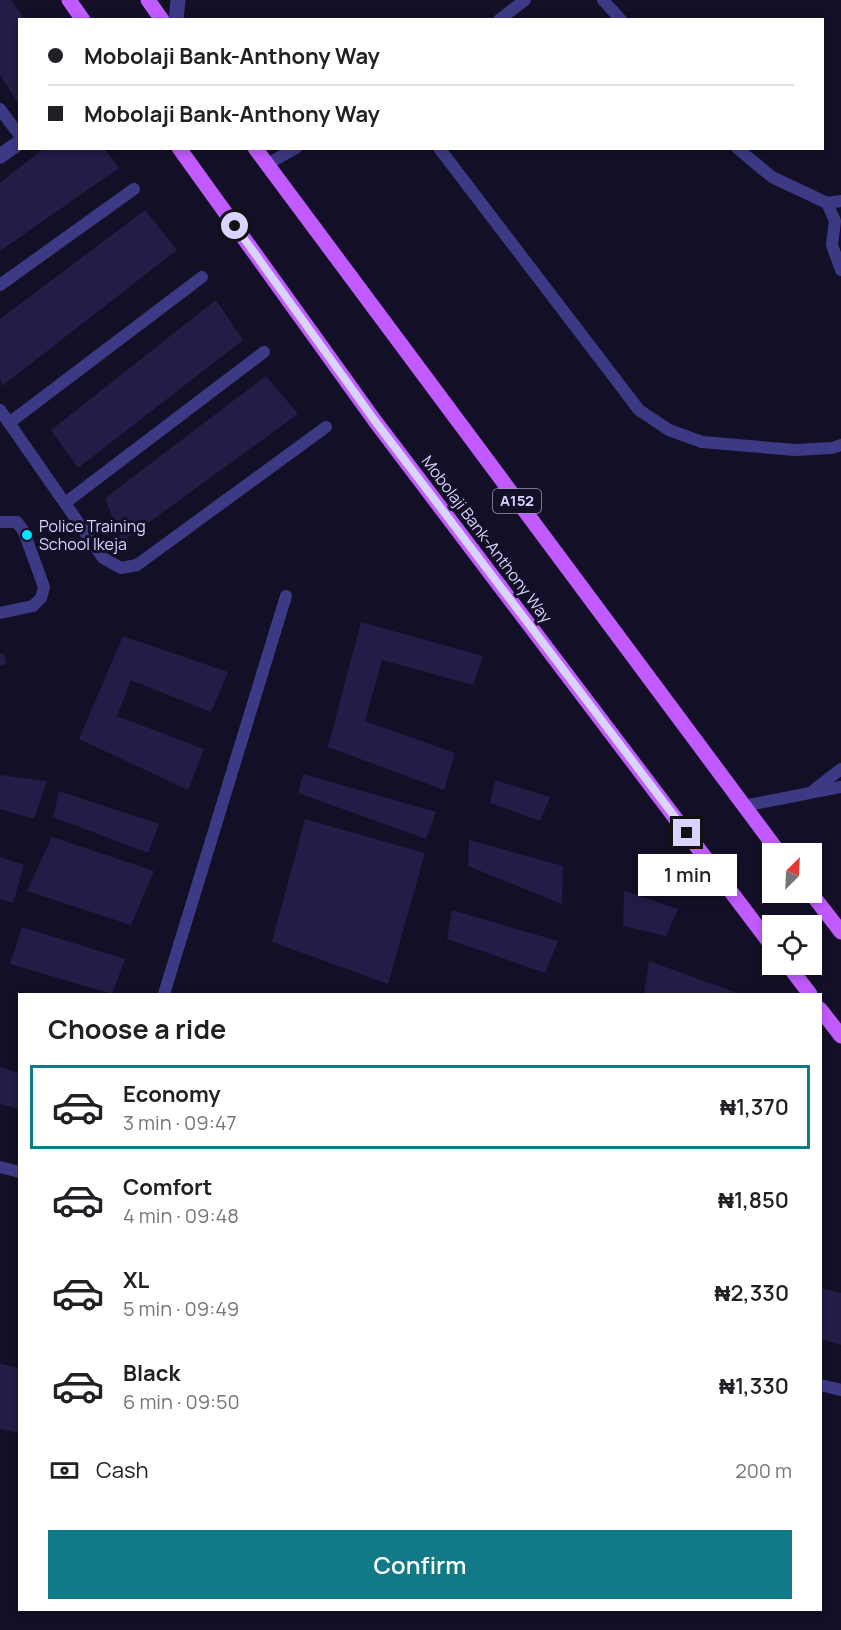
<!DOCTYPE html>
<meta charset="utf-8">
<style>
:root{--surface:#fff;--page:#f2f2f2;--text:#202124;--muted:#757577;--line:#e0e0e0;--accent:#127987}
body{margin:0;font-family:Manrope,sans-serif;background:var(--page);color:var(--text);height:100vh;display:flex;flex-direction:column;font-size:22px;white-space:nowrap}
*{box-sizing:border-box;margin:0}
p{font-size:20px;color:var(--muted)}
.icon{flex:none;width:33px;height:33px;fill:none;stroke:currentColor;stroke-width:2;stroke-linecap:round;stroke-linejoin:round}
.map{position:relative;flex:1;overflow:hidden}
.sheet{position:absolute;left:18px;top:993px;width:804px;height:618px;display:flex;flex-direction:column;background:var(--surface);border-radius:0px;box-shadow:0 3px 9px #0003}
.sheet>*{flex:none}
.top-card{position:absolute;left:18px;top:18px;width:806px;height:132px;border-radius:0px;box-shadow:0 3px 9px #0003;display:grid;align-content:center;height:132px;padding:0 30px;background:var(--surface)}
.needle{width:39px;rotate:24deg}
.tools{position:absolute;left:762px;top:843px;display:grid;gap:12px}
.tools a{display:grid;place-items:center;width:60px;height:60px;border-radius:0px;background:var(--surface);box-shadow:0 3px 9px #0003;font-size:30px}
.end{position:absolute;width:27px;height:27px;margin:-14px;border:8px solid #d9d4ff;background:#111;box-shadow:0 0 0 3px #111}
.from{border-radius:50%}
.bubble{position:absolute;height:42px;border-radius:0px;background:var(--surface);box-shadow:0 3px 9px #0003;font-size:20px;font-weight:600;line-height:42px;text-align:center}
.top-card b{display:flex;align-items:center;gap:21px;height:57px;font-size:22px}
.top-card b+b{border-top:2px solid var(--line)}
.top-card i{width:15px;height:15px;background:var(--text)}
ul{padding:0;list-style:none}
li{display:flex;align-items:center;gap:18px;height:84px;margin:0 12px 9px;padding:0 18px;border:3px solid transparent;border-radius:0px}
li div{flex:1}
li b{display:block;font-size:22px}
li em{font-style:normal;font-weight:600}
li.on{border-color:var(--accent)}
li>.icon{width:54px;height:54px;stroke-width:1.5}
h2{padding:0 30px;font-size:27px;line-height:72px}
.pay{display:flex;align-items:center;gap:15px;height:66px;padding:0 30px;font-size:22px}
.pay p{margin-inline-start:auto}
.primary-button{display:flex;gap:12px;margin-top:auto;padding:12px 30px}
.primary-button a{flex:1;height:69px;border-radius:0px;background:var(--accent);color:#fff;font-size:24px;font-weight:600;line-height:69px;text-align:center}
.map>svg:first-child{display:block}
.building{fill:#241b47}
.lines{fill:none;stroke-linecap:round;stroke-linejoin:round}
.service{stroke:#3d3a85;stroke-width:12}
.minor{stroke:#3d3a85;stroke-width:15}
.tertiary{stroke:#3d3a85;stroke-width:15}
.primary{stroke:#c25bff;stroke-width:15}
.route{stroke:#d9d4ff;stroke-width:8}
.poi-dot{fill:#00e5ff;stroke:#130f26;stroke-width:2}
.labels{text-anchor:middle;stroke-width:6;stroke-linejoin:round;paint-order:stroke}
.shield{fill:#130f26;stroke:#9e99be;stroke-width:1.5}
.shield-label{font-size:15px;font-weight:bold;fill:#d9d4ff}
.poi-label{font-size:16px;fill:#d9d4ff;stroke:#130f26;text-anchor:start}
.street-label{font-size:16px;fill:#d9d4ff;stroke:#130f26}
</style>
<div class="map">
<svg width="841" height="1630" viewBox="0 0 841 1630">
<rect width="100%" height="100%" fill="#130f26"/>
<!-- building -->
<g class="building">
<path d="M 0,0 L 11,0 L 25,20 L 20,20 L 20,106 L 0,75 Z"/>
<path d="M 44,148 L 104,148 L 119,168 L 0,251 L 0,183 Z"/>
<path d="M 145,210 L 177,250 L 2,386 L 0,377 L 0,319 Z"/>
<path d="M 216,300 L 243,340 L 78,468 L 51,430 Z"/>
<path d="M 266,376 L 298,414 L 122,542 L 105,498 Z"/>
<path d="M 361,622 L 483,656 L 473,685 L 382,660 L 365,721 L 455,753 L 444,790 L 328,747 Z"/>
<path d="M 123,636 L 228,672 L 211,712 L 131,680 L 117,716 L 204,749 L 188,790 L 79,739 Z"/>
<path d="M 4,653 L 6,664 L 0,666 L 0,654 Z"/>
<path d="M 303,774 L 436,812 L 426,839 L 298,793 Z"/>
<path d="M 0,775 L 47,781 L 34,819 L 0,809 Z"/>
<path d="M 495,780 L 550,797 L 540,821 L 490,803 Z"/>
<path d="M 59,791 L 159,824 L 148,853 L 53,817 Z"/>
<path d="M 305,819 L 425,853 L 388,984 L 272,942 Z"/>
<path d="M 52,837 L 154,871 L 131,925 L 27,891 Z"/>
<path d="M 469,840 L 563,866 L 562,904 L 468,866 Z"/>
<path d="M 0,857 L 24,865 L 13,903 L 0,899 Z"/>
<path d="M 624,891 L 678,909 L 666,936 L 623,926 Z"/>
<path d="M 452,910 L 558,941 L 545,973 L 447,939 Z"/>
<path d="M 22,927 L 125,959 L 112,994 L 10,964 Z"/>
<path d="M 649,961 L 740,994 L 739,994 L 644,993 Z"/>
<path d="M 0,1067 L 20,1073 L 20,1109 L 0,1104 Z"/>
<path d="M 820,1288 L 841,1293 L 841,1345 L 820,1339 Z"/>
<path d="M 0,1364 L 20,1368 L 20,1433 L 0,1429 Z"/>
</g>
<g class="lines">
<!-- service -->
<g class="service">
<path d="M 603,0 L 621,20"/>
<path d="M 499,20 L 525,0"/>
<path d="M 0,109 L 20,136"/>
<path d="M 439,148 L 639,410 L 669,430 L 702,442 L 795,450 L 832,448 L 841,445"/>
<path d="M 737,148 L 772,177 L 827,203 L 835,221 L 832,245 L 841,270"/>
<path d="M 267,164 L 296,148"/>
<path d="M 827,203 L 841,201"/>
<path d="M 0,285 L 134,189"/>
<path d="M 0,410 L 103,558 L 121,568 L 137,565 L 326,427"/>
<path d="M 9,423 L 202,277"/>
<path d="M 65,503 L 264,352"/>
<path d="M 0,522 L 17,522 L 24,532 L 44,587 L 41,598 L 33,606 L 0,613"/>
<path d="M 814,790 L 841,769"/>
<path d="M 743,806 L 841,787"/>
<path d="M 164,994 L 286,596"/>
<path d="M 0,1167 L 20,1172"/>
<path d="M 820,1385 L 841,1390"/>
</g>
<!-- minor -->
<path class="minor" d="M 0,156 L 20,142"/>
<!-- tertiary -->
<path class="tertiary" d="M 176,20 L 178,0"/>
<!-- primary -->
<g class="primary">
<path d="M 69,0 L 83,20"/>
<path d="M 148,0 L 162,20"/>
<path d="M 179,148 L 375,421 L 772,946"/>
<path d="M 255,148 L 780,854"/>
<path d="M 810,892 L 841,932"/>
<path d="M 787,964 L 810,994"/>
<path d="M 820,1009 L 841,1036"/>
</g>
</g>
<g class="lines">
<!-- route -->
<path class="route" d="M 235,226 L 375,421 L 687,833"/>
</g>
<!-- markers -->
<circle class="poi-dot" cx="27" cy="535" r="6"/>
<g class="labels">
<!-- shield labels -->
<rect class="shield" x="493" y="489" width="48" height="24" rx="4.5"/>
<g class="shield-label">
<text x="517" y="506">A152</text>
</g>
<!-- poi labels -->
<g class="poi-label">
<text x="39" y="532">Police Training<tspan x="39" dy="18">School Ikeja</tspan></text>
</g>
<!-- street labels -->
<g class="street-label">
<text transform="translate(487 539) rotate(53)" y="6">Mobolaji Bank-Anthony Way</text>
</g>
</g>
</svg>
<div class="tools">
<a><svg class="needle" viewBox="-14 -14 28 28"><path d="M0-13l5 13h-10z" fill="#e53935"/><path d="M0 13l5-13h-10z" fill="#757577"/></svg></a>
<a><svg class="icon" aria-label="locate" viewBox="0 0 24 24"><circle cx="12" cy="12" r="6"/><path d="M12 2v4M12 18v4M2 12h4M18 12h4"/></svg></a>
</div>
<i class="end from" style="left:235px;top:226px"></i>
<i class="end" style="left:687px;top:833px"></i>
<div class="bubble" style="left:638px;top:854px;width:99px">1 min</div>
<div class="top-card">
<b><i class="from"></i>Mobolaji Bank-Anthony Way</b>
<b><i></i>Mobolaji Bank-Anthony Way</b>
</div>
<section class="sheet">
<h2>Choose a ride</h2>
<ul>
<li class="on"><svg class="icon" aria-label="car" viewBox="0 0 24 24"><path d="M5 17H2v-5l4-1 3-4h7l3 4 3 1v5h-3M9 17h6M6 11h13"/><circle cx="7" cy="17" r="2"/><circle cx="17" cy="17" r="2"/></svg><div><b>Economy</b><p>3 min · 09:47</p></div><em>₦1,370</em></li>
<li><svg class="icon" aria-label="car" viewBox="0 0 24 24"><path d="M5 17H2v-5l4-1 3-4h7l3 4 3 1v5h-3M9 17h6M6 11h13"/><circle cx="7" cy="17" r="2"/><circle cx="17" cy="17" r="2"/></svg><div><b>Comfort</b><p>4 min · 09:48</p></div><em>₦1,850</em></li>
<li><svg class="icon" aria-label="car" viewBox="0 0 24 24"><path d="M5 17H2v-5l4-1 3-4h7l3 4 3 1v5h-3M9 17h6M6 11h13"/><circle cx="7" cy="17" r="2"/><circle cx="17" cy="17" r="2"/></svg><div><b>XL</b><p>5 min · 09:49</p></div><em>₦2,330</em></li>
<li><svg class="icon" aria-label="car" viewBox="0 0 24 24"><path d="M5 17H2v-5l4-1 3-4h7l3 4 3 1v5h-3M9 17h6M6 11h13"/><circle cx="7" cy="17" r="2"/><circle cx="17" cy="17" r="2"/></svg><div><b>Black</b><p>6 min · 09:50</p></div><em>₦1,330</em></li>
</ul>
<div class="pay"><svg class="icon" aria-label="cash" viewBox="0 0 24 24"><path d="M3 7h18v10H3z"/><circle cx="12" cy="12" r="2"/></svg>Cash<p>200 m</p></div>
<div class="primary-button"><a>Confirm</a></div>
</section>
</div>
